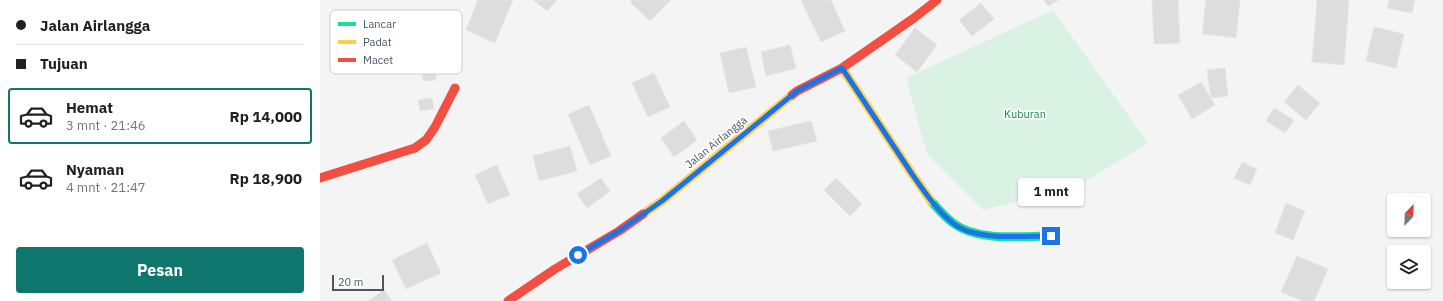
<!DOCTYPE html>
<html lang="id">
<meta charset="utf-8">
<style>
:root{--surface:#fff;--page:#f2f2f2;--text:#202124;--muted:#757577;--line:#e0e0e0;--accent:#0f766e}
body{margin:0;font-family:"IBM Plex Sans",sans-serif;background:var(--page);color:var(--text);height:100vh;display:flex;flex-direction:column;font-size:15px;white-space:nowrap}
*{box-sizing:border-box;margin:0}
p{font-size:13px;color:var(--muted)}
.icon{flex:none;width:22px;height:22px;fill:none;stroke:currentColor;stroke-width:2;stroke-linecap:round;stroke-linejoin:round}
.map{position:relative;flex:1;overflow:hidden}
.sheet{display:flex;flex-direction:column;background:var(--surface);width:320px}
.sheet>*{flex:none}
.top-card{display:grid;align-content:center;height:88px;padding:0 16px;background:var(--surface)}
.needle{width:26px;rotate:23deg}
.fabs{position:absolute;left:1067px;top:193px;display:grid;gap:8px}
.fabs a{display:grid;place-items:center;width:44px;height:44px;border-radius:4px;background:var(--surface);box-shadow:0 1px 3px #0004;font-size:20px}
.scale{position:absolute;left:12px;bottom:10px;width:52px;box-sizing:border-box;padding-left:4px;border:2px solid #4a5661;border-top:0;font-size:11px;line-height:14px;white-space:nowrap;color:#4a5661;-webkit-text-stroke:3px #fff;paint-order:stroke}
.end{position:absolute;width:18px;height:18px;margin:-9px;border:5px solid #1a73e8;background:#fff;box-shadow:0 0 0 2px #fff}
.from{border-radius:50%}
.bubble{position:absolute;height:28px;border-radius:4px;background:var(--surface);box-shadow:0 1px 3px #0004;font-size:13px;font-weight:700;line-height:28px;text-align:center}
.top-card b{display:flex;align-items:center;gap:14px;height:38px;font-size:15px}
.top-card b+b{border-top:1px solid var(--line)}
.top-card i{width:10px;height:10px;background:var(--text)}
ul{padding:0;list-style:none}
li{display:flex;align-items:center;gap:12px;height:56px;margin:0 8px 6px;padding:0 8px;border:2px solid transparent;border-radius:4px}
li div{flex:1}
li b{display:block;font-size:15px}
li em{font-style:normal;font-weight:700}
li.on{border-color:var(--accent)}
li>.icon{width:36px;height:36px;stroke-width:1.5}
.cta{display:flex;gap:8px;margin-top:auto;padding:8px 16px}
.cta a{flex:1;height:46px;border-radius:4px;background:var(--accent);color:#fff;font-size:16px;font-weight:700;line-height:46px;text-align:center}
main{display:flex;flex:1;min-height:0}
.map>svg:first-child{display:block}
.green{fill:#d9f2e3}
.building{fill:#ddddde;stroke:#e5e6e7}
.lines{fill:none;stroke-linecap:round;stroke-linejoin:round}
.fast{stroke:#16e098;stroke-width:9}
.slow{stroke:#ffcf43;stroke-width:9}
.jam{stroke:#f24e42;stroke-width:9}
.route{stroke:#1a73e8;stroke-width:5}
.labels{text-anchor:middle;stroke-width:3.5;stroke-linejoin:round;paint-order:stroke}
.park-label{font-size:11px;fill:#17864f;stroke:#fff}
.street-label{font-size:11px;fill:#4a5661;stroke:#fff}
.key{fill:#fff;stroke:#c9ccd0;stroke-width:1}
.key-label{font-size:11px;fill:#4a5661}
</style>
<main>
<section class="sheet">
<div class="top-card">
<b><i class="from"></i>Jalan Airlangga</b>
<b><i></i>Tujuan</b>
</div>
<ul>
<li class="on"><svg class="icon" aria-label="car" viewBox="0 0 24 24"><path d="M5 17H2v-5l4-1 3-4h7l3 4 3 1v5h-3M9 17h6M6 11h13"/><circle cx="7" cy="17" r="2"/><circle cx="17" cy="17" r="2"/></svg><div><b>Hemat</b><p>3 mnt · 21:46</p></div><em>Rp 14,000</em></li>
<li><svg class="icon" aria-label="car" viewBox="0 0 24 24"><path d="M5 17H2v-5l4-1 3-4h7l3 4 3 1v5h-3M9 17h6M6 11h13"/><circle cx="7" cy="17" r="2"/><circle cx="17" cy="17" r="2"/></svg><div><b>Nyaman</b><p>4 mnt · 21:47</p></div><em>Rp 18,900</em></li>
</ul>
<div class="cta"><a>Pesan</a></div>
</section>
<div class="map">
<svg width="1123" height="301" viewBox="0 0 1123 301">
<rect width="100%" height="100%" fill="#f4f4f4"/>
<!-- green -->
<path class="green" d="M 733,10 L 828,143 L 756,187 L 663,210 L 607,154 L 586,78 Z"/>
<!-- building -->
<g class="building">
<path d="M 158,0 L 193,0 L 175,43 L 146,30 Z"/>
<path d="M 213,0 L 237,0 L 227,11 Z"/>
<path d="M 312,0 L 351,0 L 330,21 L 310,2 Z"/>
<path d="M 481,0 L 511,0 L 525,31 L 501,42 Z"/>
<path d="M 724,0 L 739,0 L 728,6 Z"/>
<path d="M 832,0 L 858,0 L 860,43 L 834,44 Z"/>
<path d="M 886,0 L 920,0 L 916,38 L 882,34 Z"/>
<path d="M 997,0 L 1029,0 L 1024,65 L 992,62 Z"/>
<path d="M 1069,0 L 1095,0 L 1092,13 L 1067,8 Z"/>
<path d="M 661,3 L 674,19 L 652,36 L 639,20 Z"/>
<path d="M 1054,27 L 1084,34 L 1076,68 L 1046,61 Z"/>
<path d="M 595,28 L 617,45 L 597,72 L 575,55 Z"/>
<path d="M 470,45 L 476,68 L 446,76 L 441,52 Z"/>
<path d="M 426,47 L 436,87 L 409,93 L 400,53 Z"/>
<path d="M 115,58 L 116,80 L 103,81 L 102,59 Z"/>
<path d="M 905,68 L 908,96 L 891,98 L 887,70 Z"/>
<path d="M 334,73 L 350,107 L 328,117 L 312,83 Z"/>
<path d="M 881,82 L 895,105 L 872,119 L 858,95 Z"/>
<path d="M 978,85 L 1000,103 L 986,120 L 964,102 Z"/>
<path d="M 112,98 L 114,109 L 100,111 L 98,100 Z"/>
<path d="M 269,105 L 291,156 L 270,165 L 248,114 Z"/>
<path d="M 954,108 L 974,120 L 965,133 L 946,121 Z"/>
<path d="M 364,121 L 377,140 L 354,157 L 341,138 Z"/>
<path d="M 491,121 L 497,141 L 453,151 L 448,131 Z"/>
<path d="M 250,146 L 257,171 L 219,181 L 213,156 Z"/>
<path d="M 922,162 L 937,169 L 930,185 L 914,178 Z"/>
<path d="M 177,165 L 190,195 L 168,204 L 155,175 Z"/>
<path d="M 281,178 L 290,191 L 267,208 L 257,194 Z"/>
<path d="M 516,178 L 542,204 L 530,216 L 504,190 Z"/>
<path d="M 966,203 L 985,211 L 973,240 L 955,233 Z"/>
<path d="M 107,243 L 121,273 L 86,289 L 72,260 Z"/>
<path d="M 977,256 L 1008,269 L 994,301 L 983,301 L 961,292 Z"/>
<path d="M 64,290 L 72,301 L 48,301 Z"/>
</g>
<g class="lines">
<!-- fast -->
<path class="fast" d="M 611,201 C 618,209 625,217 633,223 C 658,242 701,236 731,236"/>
<!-- slow -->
<g class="slow">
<path d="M 522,68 L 592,174 L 611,201"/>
<path d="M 323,214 L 342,201 L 472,95"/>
</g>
<!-- jam -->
<g class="jam">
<path d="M 472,95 L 477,91 L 522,68 L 594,18 L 617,0"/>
<path d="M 0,178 L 95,148 L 106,140 L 115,127 L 135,88"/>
<path d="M 188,301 L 235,269 L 299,231 L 323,214"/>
</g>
</g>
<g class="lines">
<!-- route -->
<path class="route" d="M 258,255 L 299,231 L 342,201 L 477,91 L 522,68 L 592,174 C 604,191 617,211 634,224 C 656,241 703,236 731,236"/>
</g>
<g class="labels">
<!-- park labels -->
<g class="park-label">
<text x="705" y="118">Kuburan</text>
</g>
<!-- street labels -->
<g class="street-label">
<text transform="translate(396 142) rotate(-39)" y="4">Jalan Airlangga</text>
</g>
</g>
<!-- legend -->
<rect x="10" y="10" width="132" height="64" rx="6" class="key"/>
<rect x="18" y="22" width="18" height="4" fill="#16e098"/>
<rect x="18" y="40" width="18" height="4" fill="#ffcf43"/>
<rect x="18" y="58" width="18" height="4" fill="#f24e42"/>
<g class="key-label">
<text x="43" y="28">Lancar</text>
<text x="43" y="46">Padat</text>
<text x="43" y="64">Macet</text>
</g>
</svg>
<div class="fabs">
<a><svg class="needle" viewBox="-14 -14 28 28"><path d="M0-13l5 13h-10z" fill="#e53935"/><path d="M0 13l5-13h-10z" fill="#757577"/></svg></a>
<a><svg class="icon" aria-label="layers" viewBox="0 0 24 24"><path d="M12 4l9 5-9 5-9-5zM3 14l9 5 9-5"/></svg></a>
</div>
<div class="scale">20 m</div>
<i class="end from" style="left:258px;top:255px"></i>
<i class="end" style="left:731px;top:236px"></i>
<div class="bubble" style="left:698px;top:178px;width:66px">1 mnt</div>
</div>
</main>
